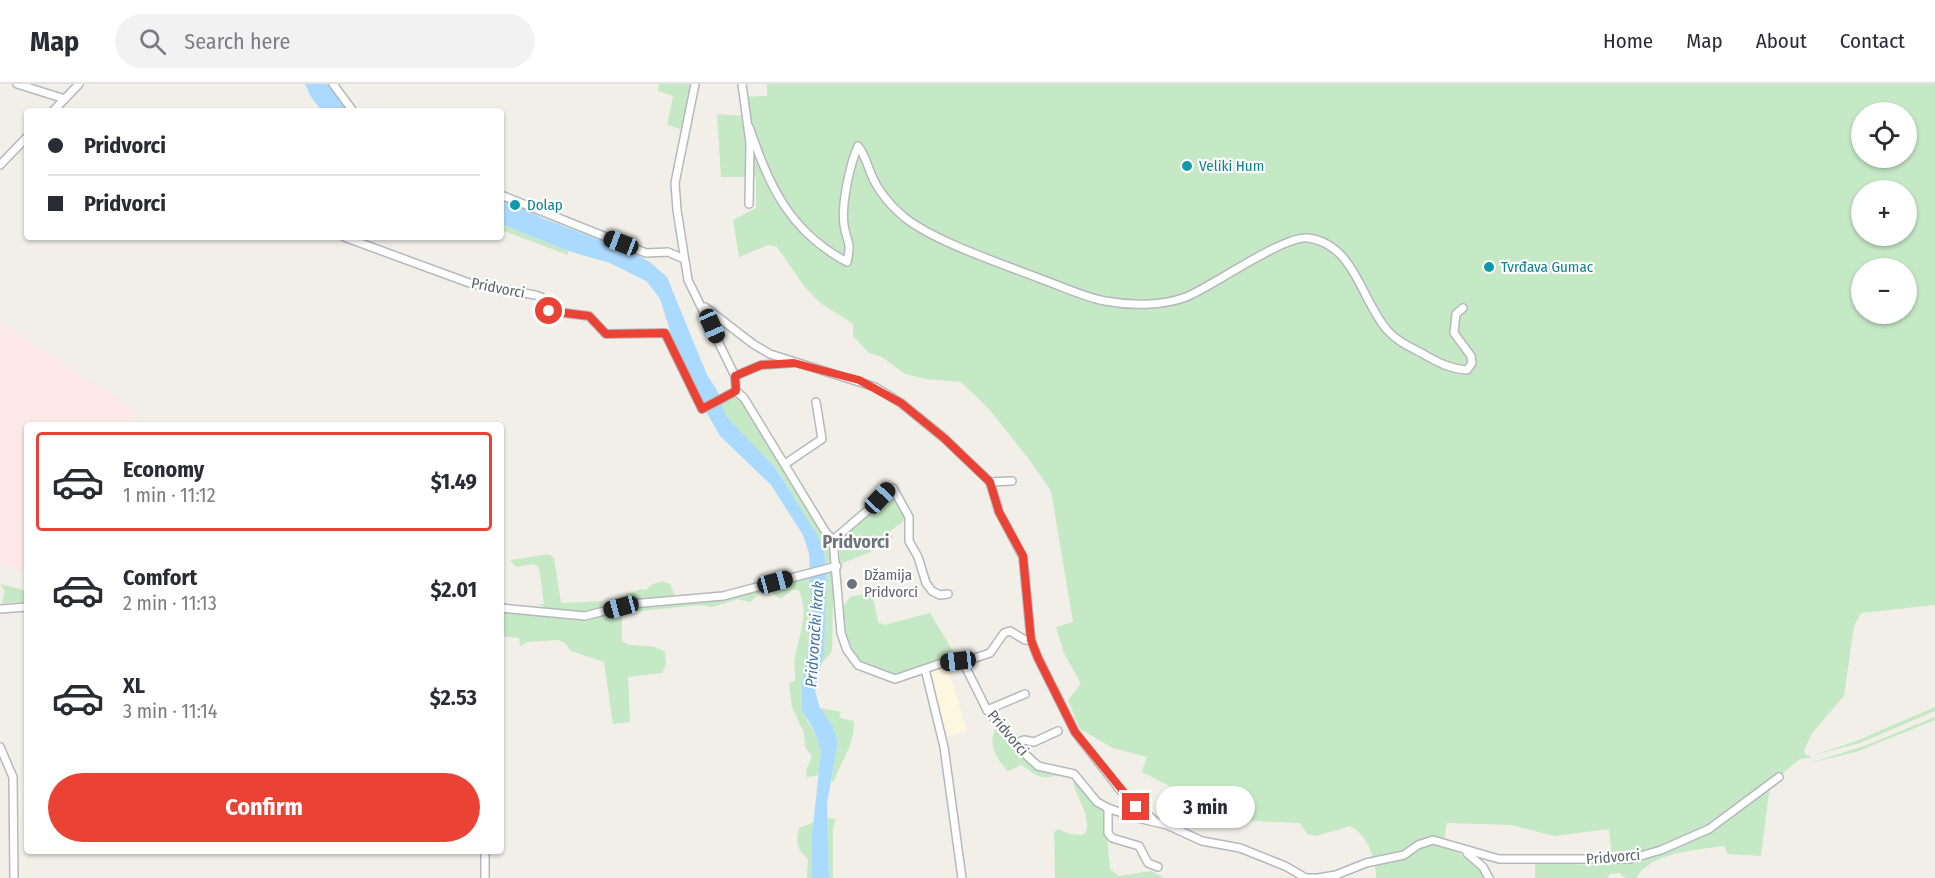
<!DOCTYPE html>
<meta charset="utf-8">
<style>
:root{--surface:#fff;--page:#f2f2f3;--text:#2b2b33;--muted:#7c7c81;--line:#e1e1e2;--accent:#ea4335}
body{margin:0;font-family:"Fira Sans Condensed",sans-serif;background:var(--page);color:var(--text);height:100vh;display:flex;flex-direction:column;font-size:22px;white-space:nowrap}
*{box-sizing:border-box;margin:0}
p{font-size:20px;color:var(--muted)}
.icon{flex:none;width:33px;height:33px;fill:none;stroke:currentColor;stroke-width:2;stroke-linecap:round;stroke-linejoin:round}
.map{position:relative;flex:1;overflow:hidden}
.sheet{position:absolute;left:24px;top:338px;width:480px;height:432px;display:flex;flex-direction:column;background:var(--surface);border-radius:6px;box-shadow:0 2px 4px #0004}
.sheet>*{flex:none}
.banner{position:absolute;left:24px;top:24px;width:480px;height:132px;border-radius:6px;box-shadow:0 2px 4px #0004;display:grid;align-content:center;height:132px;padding:0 24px;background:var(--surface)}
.tools{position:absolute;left:1851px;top:18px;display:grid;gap:12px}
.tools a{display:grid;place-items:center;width:66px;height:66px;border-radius:50%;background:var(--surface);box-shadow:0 2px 4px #0004;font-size:30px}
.end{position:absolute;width:27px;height:27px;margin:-14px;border:8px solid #ea4335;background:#fff;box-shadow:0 0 0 3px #fff}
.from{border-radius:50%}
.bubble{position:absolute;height:42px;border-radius:21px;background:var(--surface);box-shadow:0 2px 4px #0004;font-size:20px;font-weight:700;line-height:42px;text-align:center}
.car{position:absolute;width:18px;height:36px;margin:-18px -9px;border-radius:8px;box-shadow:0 0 4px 2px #0007;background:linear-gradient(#222 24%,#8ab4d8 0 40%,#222 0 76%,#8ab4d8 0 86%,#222 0)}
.banner b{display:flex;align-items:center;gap:21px;height:57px;font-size:22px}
.banner b+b{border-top:2px solid var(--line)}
.banner i{width:15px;height:15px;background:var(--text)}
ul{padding:10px 0 0;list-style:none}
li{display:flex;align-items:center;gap:18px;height:99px;margin:0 12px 9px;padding:0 12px;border:3px solid transparent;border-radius:6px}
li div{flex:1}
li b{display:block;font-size:22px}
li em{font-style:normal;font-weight:700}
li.active{border-color:var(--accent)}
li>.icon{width:54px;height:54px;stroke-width:1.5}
.button{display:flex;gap:12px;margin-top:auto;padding:12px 24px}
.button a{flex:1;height:69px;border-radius:36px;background:var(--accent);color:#fff;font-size:24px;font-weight:700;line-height:69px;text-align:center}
header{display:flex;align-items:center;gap:36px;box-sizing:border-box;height:84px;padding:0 30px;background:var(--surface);border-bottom:2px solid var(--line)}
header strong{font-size:28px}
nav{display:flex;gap:33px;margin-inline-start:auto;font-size:21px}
.search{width:420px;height:54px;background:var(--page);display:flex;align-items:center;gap:15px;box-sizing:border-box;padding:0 21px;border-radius:33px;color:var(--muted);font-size:22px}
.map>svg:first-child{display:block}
.commercial{fill:#fef7e0}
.medical{fill:#fce8e6}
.green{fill:#c5e8c5;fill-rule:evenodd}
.water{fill:#aadaff}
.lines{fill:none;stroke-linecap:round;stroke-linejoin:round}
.street-casing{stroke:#b5b8bc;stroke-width:10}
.street{stroke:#fff;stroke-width:7}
.route{stroke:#ea4335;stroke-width:8}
.culture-dot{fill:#0f9aa8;stroke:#fff;stroke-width:2}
.worship-dot{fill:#6b7280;stroke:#fff;stroke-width:2}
.labels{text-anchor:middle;stroke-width:4.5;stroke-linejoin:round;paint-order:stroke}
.culture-label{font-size:15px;fill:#0d838f;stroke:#fff;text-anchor:start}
.street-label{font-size:15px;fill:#5f6368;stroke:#fff}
.worship-label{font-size:15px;fill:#5b616d;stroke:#fff;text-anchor:start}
.water-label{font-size:16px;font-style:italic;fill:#4174aa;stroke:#fff}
.quarter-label{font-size:18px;font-weight:bold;fill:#70757a;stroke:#fff}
</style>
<header>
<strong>Map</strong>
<div class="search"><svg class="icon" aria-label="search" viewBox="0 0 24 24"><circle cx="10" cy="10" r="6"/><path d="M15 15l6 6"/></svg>Search here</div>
<nav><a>Home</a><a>Map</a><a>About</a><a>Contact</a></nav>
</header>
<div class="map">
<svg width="1935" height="794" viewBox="0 0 1935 794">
<rect width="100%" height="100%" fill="#f1efe8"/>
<!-- commercial -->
<path class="commercial" d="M 947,581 L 967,647 L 945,653 L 928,590 L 929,586 Z"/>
<!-- medical -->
<path class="medical" d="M 0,238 L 136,327 L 130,340 L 27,340 L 27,490 L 0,480 Z"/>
<!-- green -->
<g class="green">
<path d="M 659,0 L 691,0 L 685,36 L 680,45 L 667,41 L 673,12 L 658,7 Z"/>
<path d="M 767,0 L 1935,0 L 1935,521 L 1861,529 L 1854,542 L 1844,612 L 1812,649 L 1804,667 L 1806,671 L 1811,672 L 1809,674 L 1800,675 L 1770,700 L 1761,772 L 1728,770 L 1724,762 C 1697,766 1651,768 1636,794 L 1626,794 L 1619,789 L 1610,790 L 1607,794 L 1535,794 L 1535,779 L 1601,781 L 1622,778 L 1612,776 L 1609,745 L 1554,752 L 1511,741 L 1447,739 L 1443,761 L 1459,769 L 1484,788 L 1485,794 L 1376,794 C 1377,776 1367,750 1350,742 L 1316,752 L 1307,750 L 1300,739 L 1227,736 L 1220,728 L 1142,688 L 1147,673 L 1113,664 L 1080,645 L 1068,616 L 1081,600 L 1064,569 L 1056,543 L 1073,538 L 1051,407 L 1031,378 L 989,325 L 961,298 L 926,295 L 905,290 L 882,273 L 869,269 L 853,252 L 853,240 L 818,217 L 804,202 L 777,163 L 768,161 L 739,173 L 733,136 L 756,124 L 756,93 L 721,93 L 717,30 L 744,32 L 742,13 L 767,12 ZM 1862,28 L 1906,28 L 1906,74 L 1862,74 ZM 1862,106 L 1906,106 L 1906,152 L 1862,152 ZM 1862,184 L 1906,184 L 1906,230 L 1862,230 Z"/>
<path d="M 501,140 L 568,167 L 568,171 L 501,146 Z"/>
<path d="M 739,311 L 829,461 L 833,474 L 827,481 L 824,467 L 778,386 L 737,346 L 726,332 L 721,318 Z"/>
<path d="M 891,408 L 896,412 L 904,434 L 903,438 L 890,447 L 893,454 L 876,459 L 871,468 L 840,480 L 839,453 Z"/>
<path d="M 549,470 L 554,474 L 561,519 L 603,517 L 601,523 C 584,537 555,528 537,520 L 544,520 L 539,483 L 533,480 L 516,483 L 510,476 Z"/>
<path d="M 831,486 L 834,488 L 836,506 L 833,513 L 832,567 L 822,579 L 827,487 Z"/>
<path d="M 811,491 L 812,541 L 802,598 L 807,637 L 815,648 L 821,668 L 820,691 L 807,693 L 806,687 L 812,672 L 805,663 L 804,649 L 792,623 L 789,599 L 795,597 C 796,589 793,581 795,572 C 800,549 809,530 799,506 L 792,506 L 781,515 L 773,510 L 769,503 Z"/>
<path d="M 662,497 L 670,500 L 676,515 L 622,518 L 613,522 L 608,518 L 641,505 L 645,506 L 653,500 Z"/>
<path d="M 0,500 L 27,507 L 27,518 L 2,519 L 5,507 Z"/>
<path d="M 766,503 L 764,509 L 759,510 L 750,518 L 738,515 L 712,523 L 700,521 L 622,529 L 622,557 C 633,566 650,557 665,568 L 666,580 L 662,589 L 628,593 L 630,638 L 613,640 L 604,578 L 571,567 L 565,559 L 558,556 L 527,558 L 520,562 L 519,554 L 501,552 L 501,526 L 580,535 L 601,532 L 629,523 L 723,515 Z"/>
<path d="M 872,508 L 878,538 L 884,541 L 930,529 L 957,574 C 940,577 907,592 895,593 C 862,594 834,554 843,524 C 844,520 848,517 850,513 Z"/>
<path d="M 1935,623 L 1935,627 L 1860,659 L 1814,671 L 1856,657 Z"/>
<path d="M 820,624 L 841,628 L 839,634 L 854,637 C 854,662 842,675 834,697 L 831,697 L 838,658 Z"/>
<path d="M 1935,633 L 1935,636 L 1856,668 L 1810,679 L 1864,662 Z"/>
<path d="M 997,641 L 1032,682 L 1062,690 C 1038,697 1039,692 1021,681 L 1008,687 C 995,674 987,658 997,641 Z"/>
<path d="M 1077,695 L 1089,714 L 1104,725 L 1110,785 L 1119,792 L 1151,787 L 1164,794 L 1055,794 L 1054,748 L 1058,745 L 1070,750 L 1083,751 L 1087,746 L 1086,731 L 1073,700 Z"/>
<path d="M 827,734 L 836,735 L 833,745 L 833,794 L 829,794 Z"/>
<path d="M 814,738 L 812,794 L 807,794 L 808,775 C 796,765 796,758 799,744 Z"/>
</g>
<!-- water -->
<g class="water">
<path d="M 305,0 L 331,0 L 351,27 L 322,27 L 311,13 Z"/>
<path d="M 501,113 L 542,134 L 634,169 L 651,179 L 667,193 L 707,291 L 717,306 L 726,332 L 777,386 L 817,451 L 824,467 L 827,487 L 824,568 L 815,607 L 820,624 L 833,643 L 838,658 L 827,719 L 829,794 L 812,794 L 812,751 L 821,668 L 815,648 L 802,626 L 802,598 L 812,541 L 809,469 L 803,451 L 771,401 L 720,352 L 700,317 L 672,253 L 660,215 L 652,204 L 646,197 L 610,179 L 568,167 L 501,140 Z"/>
</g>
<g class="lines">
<!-- street casing -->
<g class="street-casing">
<g id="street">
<path d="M 17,0 L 65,15"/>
<path d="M 333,0 L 353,27"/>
<path d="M 695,0 L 675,99 L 677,126 L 688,196 L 735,292 L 736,307 L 744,314 L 825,447 L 833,456 L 841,549 L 847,566 L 858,581 L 895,595 L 942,579 L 963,578 L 987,626 L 1025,670 L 1038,682 L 1074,690 L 1097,718 L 1108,724 L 1133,733 L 1167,741 L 1202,757 L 1240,764 L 1285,782 L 1306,794 L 1314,794"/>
<path d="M 742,0 L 750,59 L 749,120"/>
<path d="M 53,27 L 79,0"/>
<path d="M 749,43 C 770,103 789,147 847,178 C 852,155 847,161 844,141 C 841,121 850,80 858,62 C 865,71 867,80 871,90 C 878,107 891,122 904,133 C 935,158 1003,180 1041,195 C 1061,202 1084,213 1105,217 C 1131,222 1162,222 1186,213 C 1213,202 1284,151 1308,154 C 1355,160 1361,217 1388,247 C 1399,259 1411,263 1425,271 C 1439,279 1451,285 1467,286 L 1472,279 L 1471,272 L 1454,249 L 1456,230 L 1463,224"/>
<path d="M 0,81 L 27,53"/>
<path d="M 501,111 L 646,169 L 668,168 L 684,175"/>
<path d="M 344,153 L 472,200 L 535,211 L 541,213 L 549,227 L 589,232 L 606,250 L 665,249 L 702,325 L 736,307"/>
<path d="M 705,223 L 753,260 L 770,270 L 875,303 L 901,319 L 944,354 L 990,398 L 1012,397"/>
<path d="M 735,292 L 761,281 L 791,279"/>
<path d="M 785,380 L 822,355 L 816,318"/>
<path d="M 990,398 L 999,428 L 1023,473 L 1031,556 L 1038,574 L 1075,648 L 1121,707 L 1156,738"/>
<path d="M 833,456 L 868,426 L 889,404 L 893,404 L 909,433 L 909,457 L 918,473 L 926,499 L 932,507 L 940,511 L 948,510"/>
<path d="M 501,524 L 585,532 L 631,520 L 723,512 L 837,482"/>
<path d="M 0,525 L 27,523"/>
<path d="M 963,578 L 990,569 L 1004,549 L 1010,547 L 1025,556 L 1031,556"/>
<path d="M 925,585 L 944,663 L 962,794"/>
<path d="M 987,626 L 1025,610"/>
<path d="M 1016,659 L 1024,656 L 1034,658 L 1058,647"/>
<path d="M 0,663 L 13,693 L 14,794"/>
<path d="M 1108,724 L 1108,749 L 1112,754 L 1139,762 L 1148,779 L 1158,783"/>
<path d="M 485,766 L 485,794"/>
<path d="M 1467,769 L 1483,783 L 1489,794"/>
<path d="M 1318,794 L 1336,791 L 1366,779 L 1404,771 L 1418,761 L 1433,756 L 1499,775 L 1630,775 L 1661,766 L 1709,745 L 1779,693"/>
</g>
</g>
<!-- street -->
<use href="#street" class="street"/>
</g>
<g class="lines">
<!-- route -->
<path class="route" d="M 549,227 L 589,232 L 606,250 L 665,249 L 702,325 L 736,307 L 735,292 L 761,281 L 794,279 L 859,296 L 901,319 L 944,354 L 990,398 L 999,428 L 1023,472 L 1031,556 L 1038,574 L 1075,648 L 1136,723"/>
</g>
<!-- markers -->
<g class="culture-dot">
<circle cx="1187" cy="82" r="6"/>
<circle cx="515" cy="121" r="6"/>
<circle cx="1489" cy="183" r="6"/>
</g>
<circle class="worship-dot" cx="852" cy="500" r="6"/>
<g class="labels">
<!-- culture labels -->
<g class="culture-label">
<text x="1199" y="87">Veliki Hum</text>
<text x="527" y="126">Dolap</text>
<text x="1501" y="188">Tvrđava Gumac</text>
</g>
<!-- street labels -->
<g class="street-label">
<text transform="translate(498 204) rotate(11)" y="5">Pridvorci</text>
<text transform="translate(1008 649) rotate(50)" y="5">Pridvorci</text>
<text transform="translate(1613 773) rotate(-5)" y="5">Pridvorci</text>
</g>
<!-- worship labels -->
<g class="worship-label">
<text x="864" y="496">Džamija<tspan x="864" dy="17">Pridvorci</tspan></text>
</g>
<!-- water labels -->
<g class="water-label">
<text transform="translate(814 550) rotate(-86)" y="6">Pridvorački krak</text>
</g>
<!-- quarter labels -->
<g class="quarter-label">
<text x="856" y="464">Pridvorci</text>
</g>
</g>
</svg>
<div class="tools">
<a><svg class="icon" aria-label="locate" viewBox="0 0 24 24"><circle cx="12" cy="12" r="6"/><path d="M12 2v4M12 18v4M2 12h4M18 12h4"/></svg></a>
<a>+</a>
<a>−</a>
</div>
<i class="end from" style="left:549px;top:227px"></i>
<i class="end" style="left:1136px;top:723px"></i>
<div class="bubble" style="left:1156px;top:702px;width:99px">3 min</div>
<i class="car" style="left:621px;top:159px;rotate:291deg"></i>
<i class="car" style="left:712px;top:242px;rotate:156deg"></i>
<i class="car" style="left:880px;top:414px;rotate:43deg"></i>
<i class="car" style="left:775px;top:498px;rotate:75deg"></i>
<i class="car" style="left:621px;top:523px;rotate:255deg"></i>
<i class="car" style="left:958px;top:577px;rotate:263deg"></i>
<div class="banner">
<b><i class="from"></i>Pridvorci</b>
<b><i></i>Pridvorci</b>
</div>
<section class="sheet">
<ul>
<li class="active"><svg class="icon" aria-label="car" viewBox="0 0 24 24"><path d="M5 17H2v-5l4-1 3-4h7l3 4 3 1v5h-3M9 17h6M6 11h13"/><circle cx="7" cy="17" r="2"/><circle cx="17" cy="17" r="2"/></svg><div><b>Economy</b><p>1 min · 11:12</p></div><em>$1.49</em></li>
<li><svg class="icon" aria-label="car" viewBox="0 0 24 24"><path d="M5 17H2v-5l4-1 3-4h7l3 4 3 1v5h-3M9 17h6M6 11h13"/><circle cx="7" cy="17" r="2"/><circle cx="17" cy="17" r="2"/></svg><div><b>Comfort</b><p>2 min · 11:13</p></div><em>$2.01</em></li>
<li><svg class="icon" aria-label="car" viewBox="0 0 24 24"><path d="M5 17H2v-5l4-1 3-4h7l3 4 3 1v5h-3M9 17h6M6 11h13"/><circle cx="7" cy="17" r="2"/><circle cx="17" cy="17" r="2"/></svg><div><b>XL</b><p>3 min · 11:14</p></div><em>$2.53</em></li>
</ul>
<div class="button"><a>Confirm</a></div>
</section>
</div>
